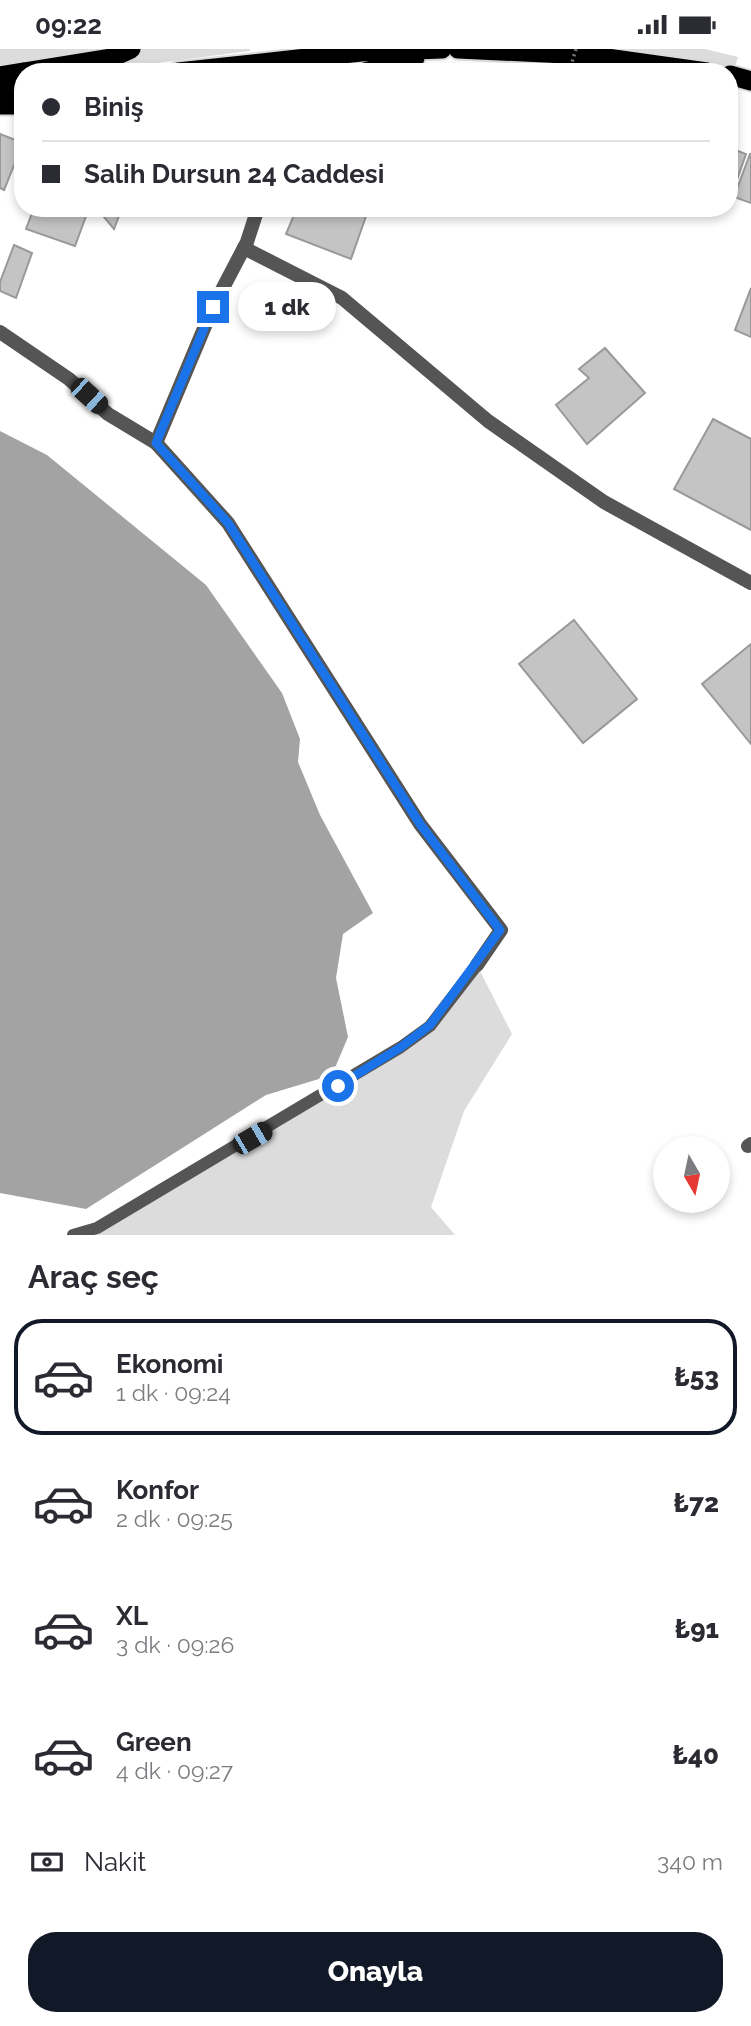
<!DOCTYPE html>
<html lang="tr">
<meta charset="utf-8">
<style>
:root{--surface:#fff;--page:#f7f7f7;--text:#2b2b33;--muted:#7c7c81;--line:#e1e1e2;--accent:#111827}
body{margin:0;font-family:Raleway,sans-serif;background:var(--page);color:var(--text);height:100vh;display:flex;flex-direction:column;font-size:26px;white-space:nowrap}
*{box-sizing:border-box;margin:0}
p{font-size:23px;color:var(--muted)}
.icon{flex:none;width:38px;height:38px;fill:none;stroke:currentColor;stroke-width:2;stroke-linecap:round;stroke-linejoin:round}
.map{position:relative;height:1186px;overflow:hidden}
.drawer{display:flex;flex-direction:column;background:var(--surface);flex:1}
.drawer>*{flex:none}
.top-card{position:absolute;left:14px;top:14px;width:724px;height:154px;border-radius:28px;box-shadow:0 4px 10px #0003;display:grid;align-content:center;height:154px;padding:0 28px;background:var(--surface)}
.needle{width:46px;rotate:171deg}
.fabs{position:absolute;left:653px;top:1087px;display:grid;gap:14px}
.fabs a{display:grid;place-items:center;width:77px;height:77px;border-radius:50%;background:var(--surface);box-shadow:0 4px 10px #0003;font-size:35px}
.end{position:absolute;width:32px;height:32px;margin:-16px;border:9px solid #1a73e8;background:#fff;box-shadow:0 0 0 4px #fff}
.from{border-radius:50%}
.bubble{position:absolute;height:49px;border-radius:24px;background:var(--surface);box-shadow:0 4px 10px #0003;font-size:23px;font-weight:800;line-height:49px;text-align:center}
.car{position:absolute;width:21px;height:42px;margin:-21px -10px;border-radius:9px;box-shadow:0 0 5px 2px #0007;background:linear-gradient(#222 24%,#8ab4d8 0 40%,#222 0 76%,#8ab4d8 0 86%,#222 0)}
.top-card b{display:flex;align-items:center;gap:24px;height:66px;font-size:26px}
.top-card b+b{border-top:2px solid var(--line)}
.top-card i{width:18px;height:18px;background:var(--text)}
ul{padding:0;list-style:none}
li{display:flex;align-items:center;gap:21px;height:116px;margin:0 14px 10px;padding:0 14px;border:4px solid transparent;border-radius:28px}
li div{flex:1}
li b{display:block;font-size:26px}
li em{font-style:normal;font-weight:800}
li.active{border-color:var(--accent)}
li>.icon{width:63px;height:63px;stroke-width:1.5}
h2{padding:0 28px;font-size:32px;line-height:84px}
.pay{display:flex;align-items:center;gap:18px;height:77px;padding:0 28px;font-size:26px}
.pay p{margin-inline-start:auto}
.button{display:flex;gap:14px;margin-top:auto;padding:14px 28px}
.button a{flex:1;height:80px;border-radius:28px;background:var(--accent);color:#fff;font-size:28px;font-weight:800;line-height:80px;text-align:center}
.status{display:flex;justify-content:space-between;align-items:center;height:49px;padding:0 35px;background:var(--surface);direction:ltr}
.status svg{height:19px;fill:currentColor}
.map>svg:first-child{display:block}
.green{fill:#dcdcdc}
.water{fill:#a3a3a3}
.building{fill:#c4c4c4;stroke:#999;stroke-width:2}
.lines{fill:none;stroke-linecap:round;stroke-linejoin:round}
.trunk-casing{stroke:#dbdbdb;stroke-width:23}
.service{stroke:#555;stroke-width:12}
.minor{stroke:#555;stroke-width:14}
.trunk{stroke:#000;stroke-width:19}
.path-bridge{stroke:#777;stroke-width:3.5;stroke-dasharray:2 3.5;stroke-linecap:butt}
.route{stroke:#1a73e8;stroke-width:9}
</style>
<div class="status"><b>09:22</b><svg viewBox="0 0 49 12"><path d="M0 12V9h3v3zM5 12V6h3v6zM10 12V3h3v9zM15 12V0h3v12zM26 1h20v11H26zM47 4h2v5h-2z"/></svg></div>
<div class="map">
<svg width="751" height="1186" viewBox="0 0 751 1186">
<rect width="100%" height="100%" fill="#fff"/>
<!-- green -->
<g class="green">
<path d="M 0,0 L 116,0 L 0,19 Z"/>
<path d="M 142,0 L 250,0 L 250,2 L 87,23 L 65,23 L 133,9 Z"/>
<path d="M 582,0 L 705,0 L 738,8 L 735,18 Z"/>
<path d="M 477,916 L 512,985 L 464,1062 L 431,1158 L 455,1186 L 94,1186 L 430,976 Z"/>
</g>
<!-- water -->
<path class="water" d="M 0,382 L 47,406 L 206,536 L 282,644 L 300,690 L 298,713 L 320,766 L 373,864 L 343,885 L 336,929 L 348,988 L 332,1026 L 266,1046 L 86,1160 L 0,1144 Z"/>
<!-- building -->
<g class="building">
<path d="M 0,85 L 23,94 L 4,141 L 0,139 Z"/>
<path d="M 730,99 L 746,105 L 731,148 L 730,147 Z"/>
<path d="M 750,105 L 751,105 L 751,154 L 734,148 Z"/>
<path d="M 34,159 L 89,159 L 75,197 L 26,180 Z"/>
<path d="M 107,159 L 122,159 L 114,180 L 104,168 Z"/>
<path d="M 297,159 L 345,159 L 366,167 L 351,210 L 286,185 Z"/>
<path d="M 14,196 L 32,204 L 16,249 L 0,242 L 0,233 Z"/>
<path d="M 751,239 L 751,288 L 735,281 Z"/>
<path d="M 605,299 L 645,344 L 587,395 L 556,356 L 589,329 L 579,320 Z"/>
<path d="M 713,370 L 751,390 L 751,481 L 674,440 Z"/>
<path d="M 574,571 L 637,650 L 583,694 L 519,615 Z"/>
<path d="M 751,595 L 751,695 L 702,635 Z"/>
</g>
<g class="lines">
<!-- trunk casing -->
<g class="trunk-casing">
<g id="trunk">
<path d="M 458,0 L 586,6 L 707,23"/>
<path d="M 25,23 L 111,9 L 131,0"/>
<path d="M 178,23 L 361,3 L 442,0"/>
<path d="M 365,23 L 415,9"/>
<path d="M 730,26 L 751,32"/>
<path d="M 0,27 L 23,23"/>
<path d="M 0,44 L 23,41"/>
<path d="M 0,56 L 23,56"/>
</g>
</g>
<!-- service -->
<path class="service" d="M 73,1186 L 97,1179 L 401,998 L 430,977 L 477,916"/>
<!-- minor -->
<g class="minor">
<path d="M 244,199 L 342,249 L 488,372 L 604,453 L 751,534"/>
<path d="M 0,283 L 69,330 L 108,365 L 156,394 L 228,474 L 420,775 L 501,881 L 477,916"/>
<path d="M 156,394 L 213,258 L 247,193 L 258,159"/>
<path d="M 748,1097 L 751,1095"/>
</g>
<!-- trunk -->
<use href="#trunk" class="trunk"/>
<!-- path-bridge -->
<path class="path-bridge" d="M 569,23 L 576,0"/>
</g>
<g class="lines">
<!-- route -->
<path class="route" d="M 213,258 L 156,394 L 228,474 L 420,775 L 500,881 L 430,976 L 401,998 L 338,1037"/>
</g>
</svg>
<div class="fabs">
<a><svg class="needle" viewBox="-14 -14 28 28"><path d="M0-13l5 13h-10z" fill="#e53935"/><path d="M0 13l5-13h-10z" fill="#7c7c81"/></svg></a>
</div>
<i class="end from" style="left:338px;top:1037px"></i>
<i class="end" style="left:213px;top:258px"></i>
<div class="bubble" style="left:238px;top:233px;width:98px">1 dk</div>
<i class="car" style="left:89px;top:347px;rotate:132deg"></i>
<i class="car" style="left:252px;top:1089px;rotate:60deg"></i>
<div class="top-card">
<b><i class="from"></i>Biniş</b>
<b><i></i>Salih Dursun 24 Caddesi</b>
</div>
</div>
<section class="drawer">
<h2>Araç seç</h2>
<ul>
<li class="active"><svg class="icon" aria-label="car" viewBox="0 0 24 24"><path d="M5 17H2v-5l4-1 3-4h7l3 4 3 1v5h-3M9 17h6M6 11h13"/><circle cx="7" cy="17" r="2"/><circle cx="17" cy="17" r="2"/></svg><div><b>Ekonomi</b><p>1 dk · 09:24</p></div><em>₺53</em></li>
<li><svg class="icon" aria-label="car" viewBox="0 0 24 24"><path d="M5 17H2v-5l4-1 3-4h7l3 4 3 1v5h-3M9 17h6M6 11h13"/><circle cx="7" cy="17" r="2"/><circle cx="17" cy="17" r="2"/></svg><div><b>Konfor</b><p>2 dk · 09:25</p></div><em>₺72</em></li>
<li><svg class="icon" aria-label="car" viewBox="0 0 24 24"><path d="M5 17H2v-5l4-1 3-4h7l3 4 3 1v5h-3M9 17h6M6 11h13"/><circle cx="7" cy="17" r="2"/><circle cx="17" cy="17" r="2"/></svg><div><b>XL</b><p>3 dk · 09:26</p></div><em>₺91</em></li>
<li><svg class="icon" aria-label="car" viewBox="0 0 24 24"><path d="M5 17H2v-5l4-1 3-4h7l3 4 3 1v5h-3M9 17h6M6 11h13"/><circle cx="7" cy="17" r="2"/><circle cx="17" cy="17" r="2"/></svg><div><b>Green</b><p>4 dk · 09:27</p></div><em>₺40</em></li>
</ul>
<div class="pay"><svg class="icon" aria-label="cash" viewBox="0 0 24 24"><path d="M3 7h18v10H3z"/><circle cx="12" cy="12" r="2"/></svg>Nakit<p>340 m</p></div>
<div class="button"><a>Onayla</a></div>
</section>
